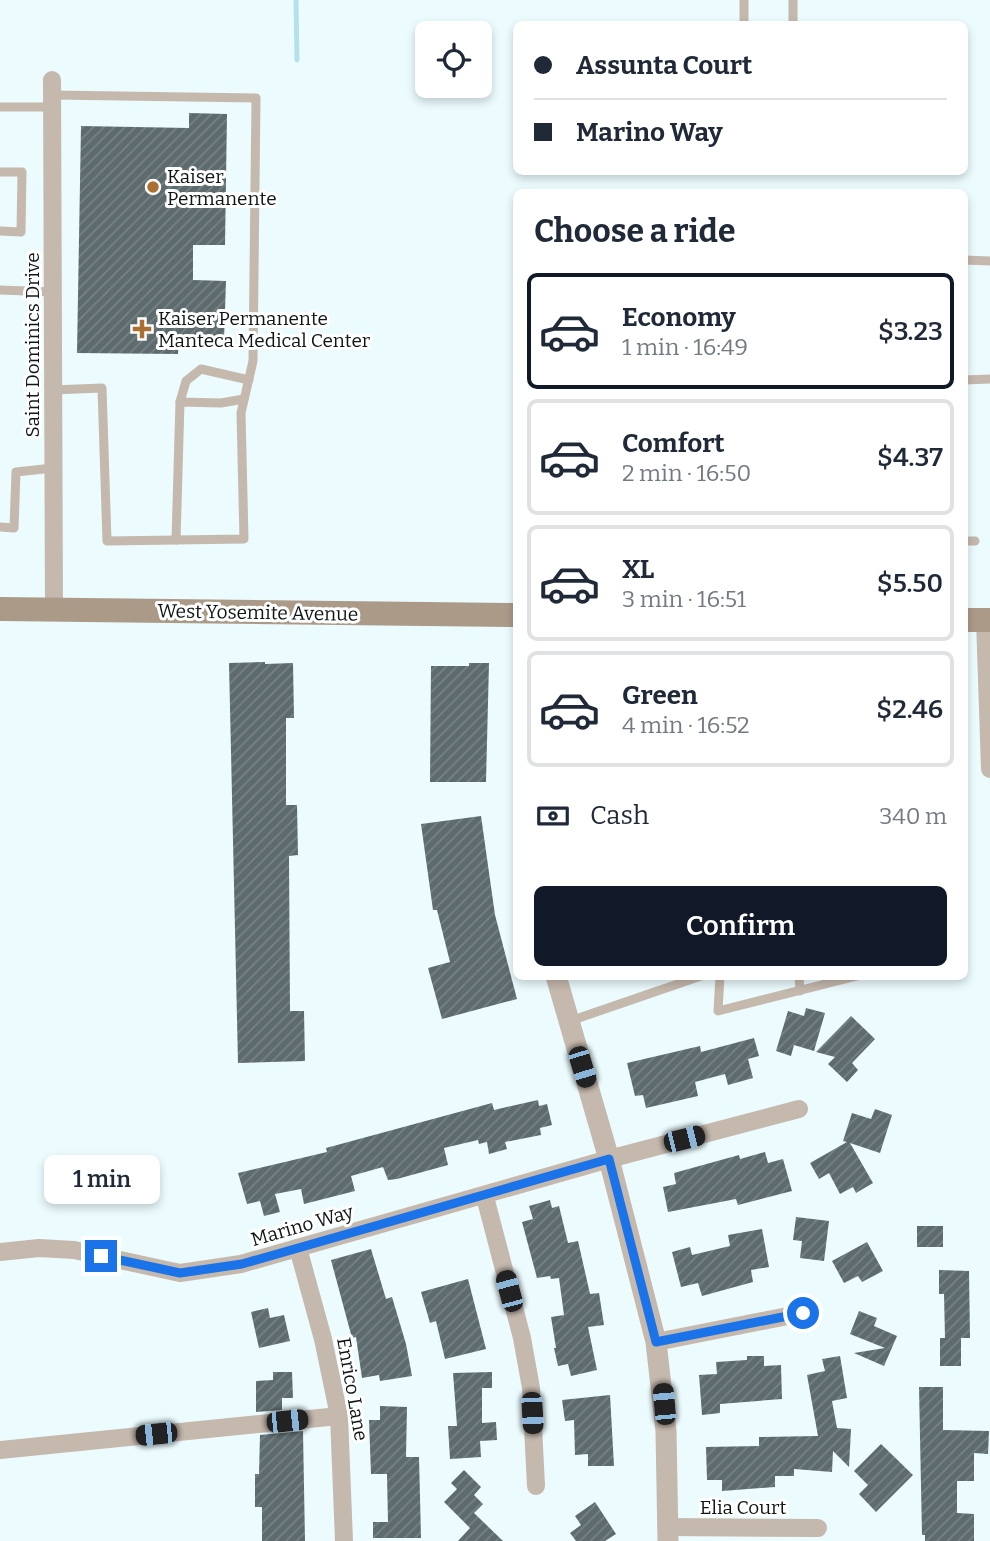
<!DOCTYPE html>
<meta charset="utf-8">
<style>
:root{--surface:#fff;--page:#f6f6f7;--text:#1f2937;--muted:#747a83;--line:#e0e1e3;--accent:#111827}
body{margin:0;font-family:Bitter,serif;background:var(--page);color:var(--text);height:100vh;display:flex;flex-direction:column;font-size:26px;white-space:nowrap}
*{box-sizing:border-box;margin:0}
p{font-size:23px;color:var(--muted)}
.icon{flex:none;width:38px;height:38px;fill:none;stroke:currentColor;stroke-width:2;stroke-linecap:round;stroke-linejoin:round}
.map{position:relative;flex:1;overflow:hidden}
.sheet{position:absolute;left:513px;top:189px;width:455px;height:791px;display:flex;flex-direction:column;background:var(--surface);border-radius:10px;box-shadow:0 4px 10px #0003}
.sheet>*{flex:none}
.banner{position:absolute;left:513px;top:21px;width:455px;height:154px;border-radius:10px;box-shadow:0 4px 10px #0003;display:grid;align-content:center;height:154px;padding:0 21px;background:var(--surface)}
.tools{position:absolute;left:415px;top:21px;display:grid;gap:14px}
.tools a{display:grid;place-items:center;width:77px;height:77px;border-radius:10px;background:var(--surface);box-shadow:0 4px 10px #0003;font-size:35px}
.end{position:absolute;width:32px;height:32px;margin:-16px;border:9px solid #1a73e8;background:#fff;box-shadow:0 0 0 4px #fff}
.from{border-radius:50%}
.bubble{position:absolute;height:49px;border-radius:10px;background:var(--surface);box-shadow:0 4px 10px #0003;font-size:23px;font-weight:600;line-height:49px;text-align:center}
.car{position:absolute;width:21px;height:42px;margin:-21px -10px;border-radius:9px;box-shadow:0 0 5px 2px #0007;background:linear-gradient(#222 24%,#8ab4d8 0 40%,#222 0 76%,#8ab4d8 0 86%,#222 0)}
.banner b{display:flex;align-items:center;gap:24px;height:66px;font-size:26px}
.banner b+b{border-top:2px solid var(--line)}
.banner i{width:18px;height:18px;background:var(--text)}
ul{padding:0;list-style:none}
li{display:flex;align-items:center;gap:21px;height:116px;margin:0 14px 10px;padding:0 7px;border:4px solid var(--line);border-radius:10px}
li div{flex:1}
li b{display:block;font-size:26px}
li em{font-style:normal;font-weight:600}
li.selected{border-color:var(--accent)}
li>.icon{width:63px;height:63px;stroke-width:1.5}
h2{padding:0 21px;font-size:32px;line-height:84px}
.pay{display:flex;align-items:center;gap:18px;height:77px;padding:0 21px;font-size:26px}
.pay p{margin-inline-start:auto}
.action{display:flex;gap:14px;margin-top:auto;padding:14px 21px}
.action a{flex:1;height:80px;border-radius:10px;background:var(--accent);color:#fff;font-size:28px;font-weight:600;line-height:80px;text-align:center}
.map>svg:first-child{display:block}
.lines{fill:none;stroke-linecap:round;stroke-linejoin:round}
.stream{stroke:#b5e2ea;stroke-width:5}
.building{fill:url(#building-hatch)}
.service{stroke:#c5b8ad;stroke-width:9}
.minor{stroke:#c5b8ad;stroke-width:18}
.tertiary{stroke:#c5b8ad;stroke-width:21}
.secondary{stroke:#ac9a89;stroke-width:24}
.route{stroke:#1a73e8;stroke-width:9}
.poi-dot{fill:#ab6f31;stroke:#fff;stroke-width:2.5}
.labels{text-anchor:middle;stroke-width:6;stroke-linejoin:round;paint-order:stroke}
.poi-label{font-size:19px;fill:#0f1415;stroke:#fff;text-anchor:start}
.street-label{font-size:19px;fill:#0f1415;stroke:#fff}
</style>
<div class="map">
<svg width="990" height="1541" viewBox="0 0 990 1541">
<defs>
<pattern id="building-hatch" width="6" height="6" patternUnits="userSpaceOnUse" patternTransform="scale(1.75)"><rect width="6" height="6" fill="#5d6b6e"/><path d="M-1 1l2-2M0 6l6-6M5 7l2-2" fill="none" stroke="#788284"/></pattern>
</defs>
<rect width="100%" height="100%" fill="#ebfbfe"/>
<g class="lines">
<!-- stream -->
<path class="stream" d="M 296,0 L 297,60"/>
</g>
<!-- building -->
<g class="building">
<path d="M 189,113 L 227,114 L 225,245 L 193,245 L 193,280 L 226,281 L 224,340 L 179,339 L 178,354 L 77,353 L 81,126 L 189,128 Z"/>
<path d="M 265,662 L 265,664 L 293,663 L 294,718 L 286,718 L 286,805 L 297,805 L 298,855 L 289,856 L 290,1011 L 304,1011 L 305,1061 L 238,1063 L 229,663 Z"/>
<path d="M 469,663 L 489,663 L 486,782 L 430,782 L 431,666 L 469,666 Z"/>
<path d="M 481,816 L 495,915 L 517,999 L 442,1019 L 428,968 L 450,962 L 437,910 L 433,910 L 421,824 Z"/>
<path d="M 806,1008 L 825,1013 L 814,1051 L 794,1045 L 791,1056 L 776,1051 L 788,1011 L 804,1016 Z"/>
<path d="M 851,1016 L 875,1039 L 852,1063 L 858,1070 L 847,1082 L 828,1064 L 835,1057 L 816,1052 Z"/>
<path d="M 754,1038 L 759,1056 L 748,1059 L 753,1078 L 728,1085 L 725,1074 L 695,1082 L 698,1096 L 646,1108 L 643,1095 L 635,1096 L 627,1063 L 700,1046 L 701,1052 Z"/>
<path d="M 538,1100 L 539,1106 L 547,1104 L 552,1125 L 540,1128 L 541,1135 L 505,1142 L 507,1149 L 489,1154 L 487,1142 L 479,1144 L 478,1140 L 444,1148 L 448,1165 L 397,1179 L 388,1180 L 383,1167 L 351,1176 L 355,1191 L 304,1204 L 301,1189 L 275,1194 L 280,1212 L 264,1216 L 260,1201 L 247,1204 L 238,1173 L 327,1152 L 326,1148 L 492,1103 L 494,1110 Z"/>
<path d="M 875,1109 L 892,1115 L 880,1153 L 850,1143 L 873,1183 L 856,1193 L 853,1187 L 840,1194 L 829,1173 L 819,1179 L 810,1163 L 847,1142 L 843,1141 L 852,1113 L 871,1119 Z"/>
<path d="M 765,1152 L 768,1163 L 783,1159 L 792,1191 L 738,1205 L 736,1199 L 668,1212 L 663,1187 L 676,1184 L 674,1173 L 739,1155 L 740,1159 Z"/>
<path d="M 550,1200 L 552,1208 L 559,1206 L 568,1243 L 578,1241 L 590,1294 L 599,1293 L 604,1325 L 588,1327 L 597,1370 L 571,1376 L 568,1364 L 558,1366 L 554,1348 L 556,1348 L 551,1317 L 564,1315 L 559,1278 L 551,1279 L 550,1276 L 537,1278 L 522,1222 L 533,1219 L 529,1206 Z"/>
<path d="M 796,1217 L 829,1221 L 824,1261 L 800,1258 L 802,1241 L 793,1240 Z"/>
<rect x="917" y="1226" width="26" height="21"/>
<path d="M 762,1229 L 769,1267 L 751,1270 L 753,1282 L 702,1296 L 698,1283 L 681,1287 L 672,1252 L 690,1247 L 692,1255 L 730,1246 L 728,1235 Z"/>
<path d="M 867,1242 L 883,1271 L 862,1282 L 858,1276 L 844,1283 L 832,1261 Z"/>
<path d="M 371,1249 L 386,1299 L 392,1297 L 406,1344 L 412,1376 L 380,1381 L 379,1375 L 362,1378 L 356,1337 L 352,1338 L 331,1260 Z"/>
<path d="M 939,1270 L 969,1271 L 970,1338 L 961,1338 L 961,1366 L 940,1366 L 940,1338 L 945,1338 L 944,1294 L 939,1294 Z"/>
<path d="M 468,1279 L 486,1349 L 445,1359 L 436,1321 L 430,1323 L 421,1292 Z"/>
<path d="M 268,1308 L 270,1318 L 284,1315 L 290,1341 L 259,1348 L 251,1312 Z"/>
<path d="M 859,1311 L 877,1318 L 874,1326 L 897,1336 L 884,1366 L 854,1353 L 885,1348 L 850,1334 Z"/>
<path d="M 747,1356 L 764,1356 L 764,1366 L 781,1365 L 782,1399 L 720,1404 L 720,1413 L 702,1415 L 699,1375 L 717,1374 L 716,1362 L 747,1360 Z"/>
<path d="M 840,1356 L 847,1398 L 832,1401 L 837,1428 L 851,1429 L 849,1467 L 833,1451 L 832,1472 L 794,1469 L 794,1476 L 775,1476 L 775,1487 L 722,1491 L 722,1480 L 707,1480 L 706,1447 L 759,1446 L 759,1437 L 818,1436 L 807,1375 L 825,1371 L 822,1359 Z"/>
<path d="M 273,1372 L 292,1372 L 293,1398 L 282,1398 L 282,1410 L 256,1412 L 256,1381 L 273,1380 Z"/>
<path d="M 492,1372 L 492,1388 L 482,1388 L 482,1423 L 496,1422 L 497,1440 L 480,1441 L 481,1457 L 450,1459 L 448,1426 L 457,1426 L 453,1373 Z"/>
<path d="M 919,1387 L 943,1387 L 943,1430 L 989,1431 L 988,1454 L 974,1453 L 974,1481 L 957,1481 L 957,1513 L 974,1514 L 974,1541 L 925,1541 L 925,1535 L 922,1535 Z"/>
<path d="M 610,1395 L 614,1466 L 588,1466 L 588,1454 L 575,1455 L 574,1420 L 565,1421 L 562,1400 Z"/>
<path d="M 380,1406 L 407,1407 L 406,1457 L 419,1457 L 421,1538 L 373,1538 L 373,1522 L 388,1522 L 387,1474 L 371,1474 L 369,1420 L 380,1420 Z"/>
<path d="M 303,1431 L 305,1541 L 262,1541 L 262,1507 L 255,1507 L 255,1474 L 259,1474 L 260,1435 Z"/>
<path d="M 881,1444 L 913,1475 L 876,1512 L 859,1494 L 868,1485 L 854,1471 Z"/>
<path d="M 464,1470 L 481,1487 L 474,1495 L 483,1504 L 474,1513 L 503,1541 L 458,1541 L 470,1528 L 444,1502 L 457,1489 L 451,1483 Z"/>
<path d="M 595,1502 L 616,1534 L 605,1541 L 576,1541 L 570,1533 L 581,1525 L 575,1516 Z"/>
</g>
<g class="lines">
<!-- service -->
<g class="service">
<path d="M 744,24 L 744,0"/>
<path d="M 793,24 L 793,0"/>
<path d="M 52,95 L 256,98 L 253,361 L 241,413 L 244,539 L 107,541 L 102,388 L 53,390"/>
<path d="M 0,107 L 52,107"/>
<path d="M 0,172 L 22,172 L 21,232 L 0,231"/>
<path d="M 964,260 L 990,261"/>
<path d="M 0,290 L 53,292"/>
<path d="M 964,380 L 990,379"/>
<path d="M 180,402 L 186,381 L 201,369 L 249,380"/>
<path d="M 0,527 L 14,528 L 16,472 L 53,468"/>
<path d="M 176,540 L 180,402 L 221,403 L 244,399"/>
<path d="M 964,541 L 975,541"/>
<path d="M 720,976 L 718,1011 L 857,976"/>
<path d="M 799,976 L 800,991"/>
<path d="M 570,1021 L 701,976"/>
</g>
<!-- minor -->
<g class="minor">
<path d="M 52,80 L 54,610"/>
<path d="M 985,620 L 990,769"/>
<path d="M 485,1197 L 522,1338 L 531,1388 L 536,1486"/>
<path d="M 298,1248 L 323,1339 L 339,1416 L 344,1541"/>
<path d="M 0,1252 L 39,1248 L 74,1250 L 180,1273 L 241,1264 L 609,1159 L 799,1109"/>
<path d="M 656,1342 L 803,1313"/>
<path d="M 0,1450 L 339,1416"/>
<path d="M 667,1527 L 818,1528"/>
</g>
<!-- tertiary -->
<path class="tertiary" d="M 556,976 L 609,1159 L 656,1342 L 666,1431 L 668,1541"/>
<!-- secondary -->
<g class="secondary">
<path d="M 0,609 L 516,615"/>
<path d="M 964,620 L 990,620"/>
</g>
</g>
<g class="lines">
<!-- route -->
<path class="route" d="M 101,1256 L 180,1273 L 242,1264 L 609,1159 L 656,1342 L 803,1313"/>
</g>
<!-- markers -->
<g class="poi-dot">
<circle cx="153" cy="187" r="7"/>
<path d="M138.5 318.5h7v7h7v7h-7v7h-7v-7h-7v-7h7z"/>
</g>
<g class="labels">
<!-- poi labels -->
<g class="poi-label">
<text x="167" y="183">Kaiser<tspan x="167" dy="22">Permanente</tspan></text>
<text x="158" y="325">Kaiser Permanente<tspan x="158" dy="22">Manteca Medical Center</tspan></text>
</g>
<!-- street labels -->
<g class="street-label">
<text transform="translate(32 345) rotate(-90)" y="7">Saint Dominics Drive</text>
<text transform="translate(258 612) rotate(1)" y="7">West Yosemite Avenue</text>
<text transform="translate(302 1225) rotate(-16)" y="7">Marino Way</text>
<text transform="translate(353 1389) rotate(80)" y="7">Enrico Lane</text>
<text x="743" y="1514">Elia Court</text>
</g>
</g>
</svg>
<div class="tools">
<a><svg class="icon" aria-label="locate" viewBox="0 0 24 24"><circle cx="12" cy="12" r="6"/><path d="M12 2v4M12 18v4M2 12h4M18 12h4"/></svg></a>
</div>
<i class="end from" style="left:803px;top:1313px"></i>
<i class="end" style="left:101px;top:1256px"></i>
<div class="bubble" style="left:44px;top:1155px;width:116px">1 min</div>
<i class="car" style="left:582px;top:1067px;rotate:163deg"></i>
<i class="car" style="left:684px;top:1139px;rotate:76deg"></i>
<i class="car" style="left:509px;top:1291px;rotate:345deg"></i>
<i class="car" style="left:664px;top:1404px;rotate:355deg"></i>
<i class="car" style="left:532px;top:1413px;rotate:177deg"></i>
<i class="car" style="left:287px;top:1421px;rotate:84deg"></i>
<i class="car" style="left:156px;top:1434px;rotate:264deg"></i>
<div class="banner">
<b><i class="from"></i>Assunta Court</b>
<b><i></i>Marino Way</b>
</div>
<section class="sheet">
<h2>Choose a ride</h2>
<ul>
<li class="selected"><svg class="icon" aria-label="car" viewBox="0 0 24 24"><path d="M5 17H2v-5l4-1 3-4h7l3 4 3 1v5h-3M9 17h6M6 11h13"/><circle cx="7" cy="17" r="2"/><circle cx="17" cy="17" r="2"/></svg><div><b>Economy</b><p>1 min · 16:49</p></div><em>$3.23</em></li>
<li><svg class="icon" aria-label="car" viewBox="0 0 24 24"><path d="M5 17H2v-5l4-1 3-4h7l3 4 3 1v5h-3M9 17h6M6 11h13"/><circle cx="7" cy="17" r="2"/><circle cx="17" cy="17" r="2"/></svg><div><b>Comfort</b><p>2 min · 16:50</p></div><em>$4.37</em></li>
<li><svg class="icon" aria-label="car" viewBox="0 0 24 24"><path d="M5 17H2v-5l4-1 3-4h7l3 4 3 1v5h-3M9 17h6M6 11h13"/><circle cx="7" cy="17" r="2"/><circle cx="17" cy="17" r="2"/></svg><div><b>XL</b><p>3 min · 16:51</p></div><em>$5.50</em></li>
<li><svg class="icon" aria-label="car" viewBox="0 0 24 24"><path d="M5 17H2v-5l4-1 3-4h7l3 4 3 1v5h-3M9 17h6M6 11h13"/><circle cx="7" cy="17" r="2"/><circle cx="17" cy="17" r="2"/></svg><div><b>Green</b><p>4 min · 16:52</p></div><em>$2.46</em></li>
</ul>
<div class="pay"><svg class="icon" aria-label="cash" viewBox="0 0 24 24"><path d="M3 7h18v10H3z"/><circle cx="12" cy="12" r="2"/></svg>Cash<p>340 m</p></div>
<div class="action"><a>Confirm</a></div>
</section>
</div>
